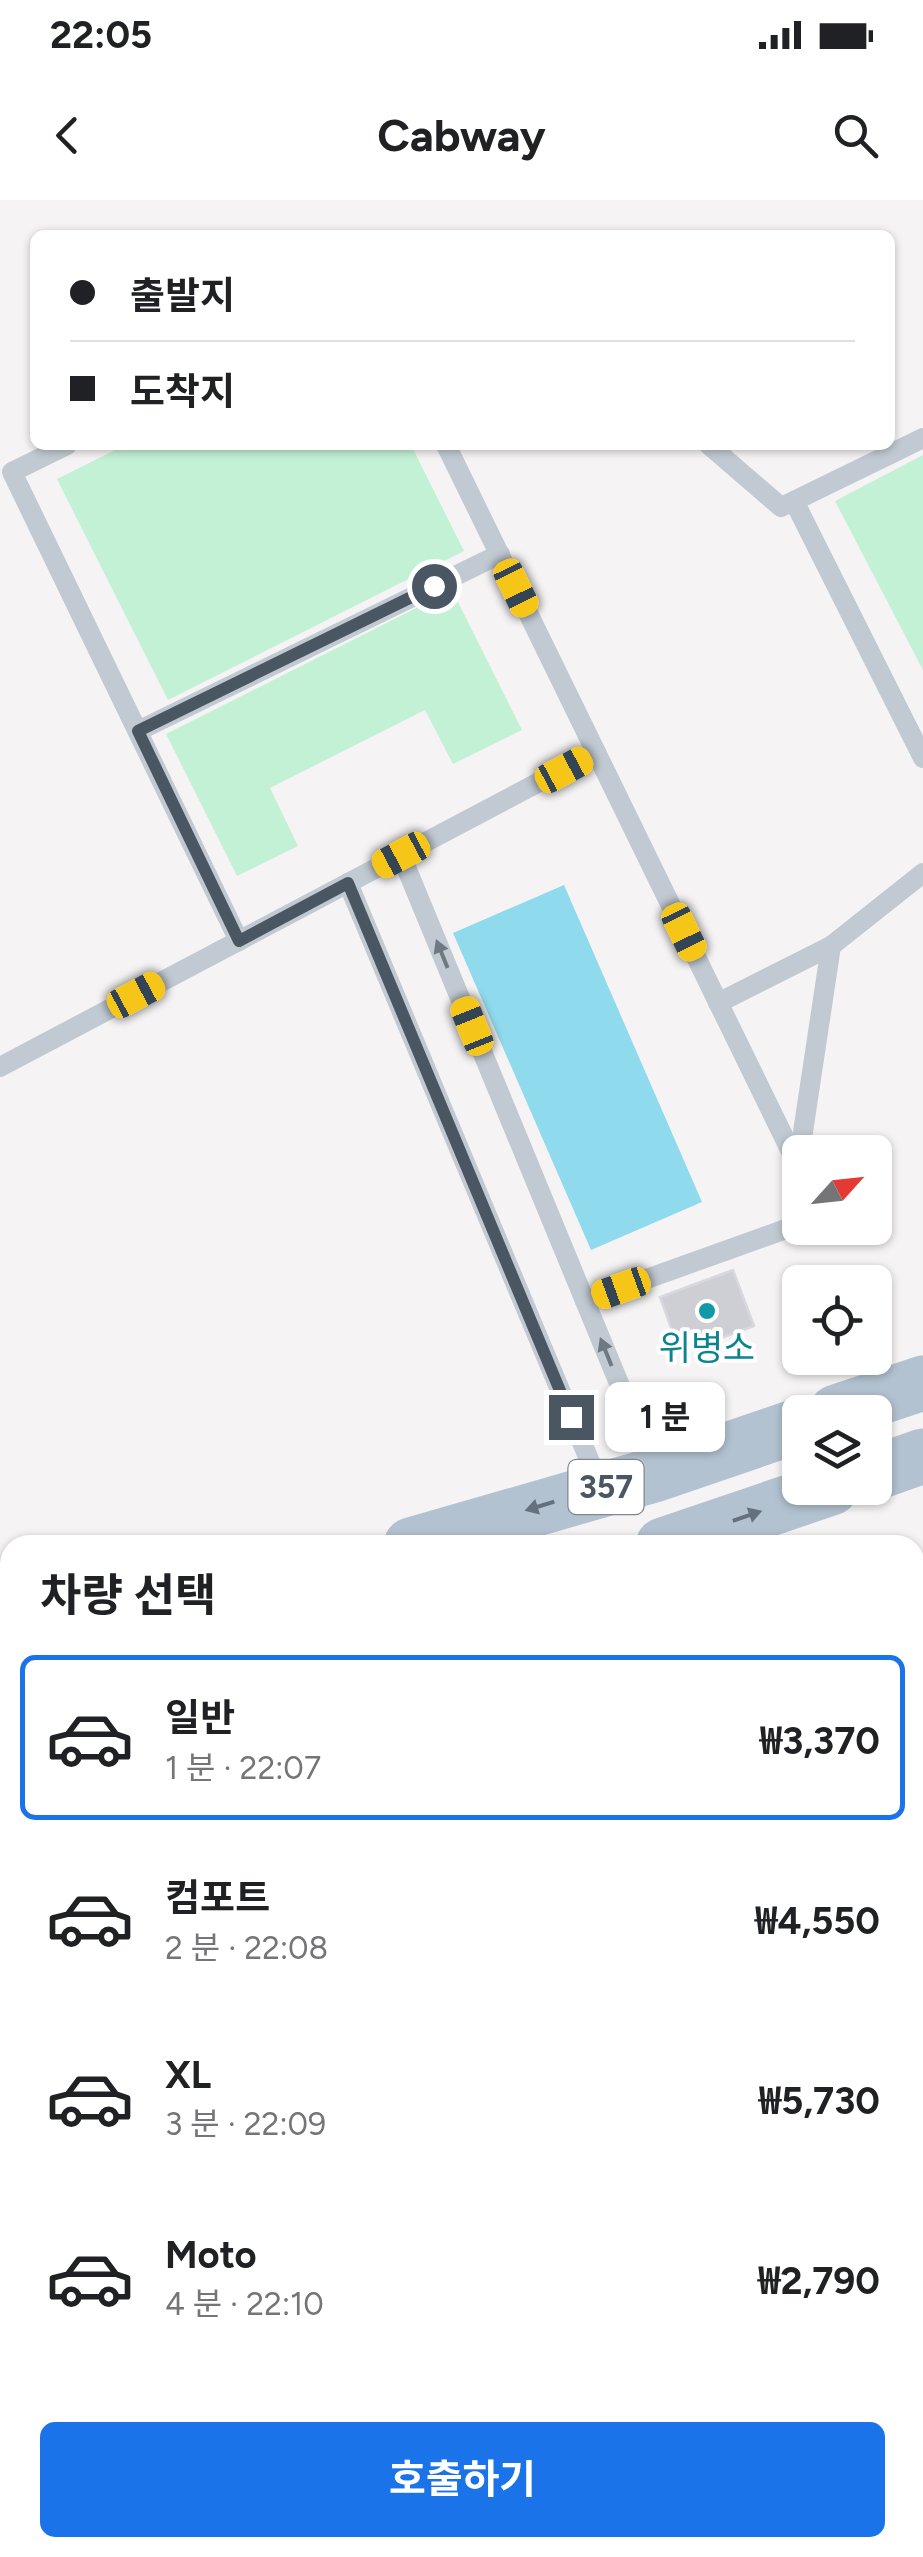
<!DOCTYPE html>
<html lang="ko">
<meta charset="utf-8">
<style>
:root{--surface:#fff;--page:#f6f6f6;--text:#202124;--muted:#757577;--line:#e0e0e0;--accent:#1a73e8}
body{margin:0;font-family:Figtree,"Noto Sans KR",sans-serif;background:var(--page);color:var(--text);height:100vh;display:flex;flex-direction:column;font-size:38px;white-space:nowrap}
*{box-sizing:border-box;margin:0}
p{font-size:32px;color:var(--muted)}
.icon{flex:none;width:55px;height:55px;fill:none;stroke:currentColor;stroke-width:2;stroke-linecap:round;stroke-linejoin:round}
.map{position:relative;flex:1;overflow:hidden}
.side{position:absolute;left:0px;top:1335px;width:925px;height:1022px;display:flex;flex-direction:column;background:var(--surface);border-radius:30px 30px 0 0;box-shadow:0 2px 8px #0004}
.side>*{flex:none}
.banner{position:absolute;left:30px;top:30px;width:865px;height:220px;border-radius:15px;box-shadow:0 2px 8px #0004;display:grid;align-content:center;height:220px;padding:0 40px;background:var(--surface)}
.needle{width:65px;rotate:63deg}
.tools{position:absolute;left:782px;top:935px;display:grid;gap:20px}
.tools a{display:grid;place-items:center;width:110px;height:110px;border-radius:15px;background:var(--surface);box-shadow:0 2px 8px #0004;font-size:50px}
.end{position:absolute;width:45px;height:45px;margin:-22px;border:12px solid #4a5661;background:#fff;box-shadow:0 0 0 5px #fff}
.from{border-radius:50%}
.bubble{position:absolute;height:70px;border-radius:15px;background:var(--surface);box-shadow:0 2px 8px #0004;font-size:32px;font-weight:700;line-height:70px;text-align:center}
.car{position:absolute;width:30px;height:60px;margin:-30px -15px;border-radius:12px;box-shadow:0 0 8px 2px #0007;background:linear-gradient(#f5c518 24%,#345 0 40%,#f5c518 0 76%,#345 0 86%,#f5c518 0)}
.banner b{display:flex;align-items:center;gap:35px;height:95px;font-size:38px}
.banner b+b{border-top:2px solid var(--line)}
.banner i{width:25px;height:25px;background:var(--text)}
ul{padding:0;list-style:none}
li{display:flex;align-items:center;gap:30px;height:165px;margin:0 20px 15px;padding:0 20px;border:5px solid transparent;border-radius:15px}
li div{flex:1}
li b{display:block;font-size:38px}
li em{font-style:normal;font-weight:700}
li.current{border-color:var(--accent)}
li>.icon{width:90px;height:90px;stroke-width:1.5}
h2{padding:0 40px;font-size:45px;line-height:120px}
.primary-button{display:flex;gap:20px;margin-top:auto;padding:20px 40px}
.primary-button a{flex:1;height:115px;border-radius:15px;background:var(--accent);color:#fff;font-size:40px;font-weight:700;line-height:115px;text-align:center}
.status{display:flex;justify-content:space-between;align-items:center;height:70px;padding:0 50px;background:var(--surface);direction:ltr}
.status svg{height:28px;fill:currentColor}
header{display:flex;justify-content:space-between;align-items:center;height:130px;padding:0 40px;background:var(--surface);font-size:45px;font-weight:700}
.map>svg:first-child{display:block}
.green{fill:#c3f1d5}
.water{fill:#90daee}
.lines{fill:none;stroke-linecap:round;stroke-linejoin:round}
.stream{stroke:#90daee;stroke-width:10}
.building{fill:#cdcfd5;stroke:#d7d9de;stroke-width:2.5}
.service{stroke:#c1cad2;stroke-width:20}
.primary{stroke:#b3c2d1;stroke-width:55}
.oneway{fill:#6e7983}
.oneway2{fill:#64717d}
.route{stroke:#4a5661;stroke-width:12}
.culture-dot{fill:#0f9aa8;stroke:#fff;stroke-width:4}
.labels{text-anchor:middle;stroke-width:8;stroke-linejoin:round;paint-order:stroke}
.shield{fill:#fff;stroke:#808990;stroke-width:2.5}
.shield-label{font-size:32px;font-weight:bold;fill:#4a5661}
.culture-label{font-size:35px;fill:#0d838f;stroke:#fff}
</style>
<div class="status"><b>22:05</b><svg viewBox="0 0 49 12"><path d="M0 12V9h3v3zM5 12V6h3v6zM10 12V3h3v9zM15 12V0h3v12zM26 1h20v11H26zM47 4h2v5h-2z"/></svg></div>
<header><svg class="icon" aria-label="back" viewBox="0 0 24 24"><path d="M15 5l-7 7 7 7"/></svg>Cabway<svg class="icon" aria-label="search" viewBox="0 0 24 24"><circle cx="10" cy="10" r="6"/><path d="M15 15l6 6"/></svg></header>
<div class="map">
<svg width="923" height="2357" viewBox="0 0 923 2357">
<rect width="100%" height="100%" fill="#f5f3f3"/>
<!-- green -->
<g class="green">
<path d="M 125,245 L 411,245 L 464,351 L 168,500 L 57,279 Z"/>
<path d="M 923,255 L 923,470 L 835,301 Z"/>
<path d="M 452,390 L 522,530 L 453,564 L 425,510 L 270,588 L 298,646 L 237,676 L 166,534 Z"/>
</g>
<!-- water -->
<path class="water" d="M 564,685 L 702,1002 L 591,1050 L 453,733 Z"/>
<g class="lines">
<!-- stream -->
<g class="stream">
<path d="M 915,1674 L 923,1671"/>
<path d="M 0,1964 L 10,1962"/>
</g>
</g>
<!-- building -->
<g class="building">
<path d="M 733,1070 L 754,1126 L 680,1153 L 660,1097 Z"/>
<path d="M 923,1935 L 923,2002 L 921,2003 L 915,1991 L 915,1939 Z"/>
<path d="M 537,2348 L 610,2348 L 614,2357 L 542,2357 Z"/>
</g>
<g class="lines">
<!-- service -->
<g class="service">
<path d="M 67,245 L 12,272 L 239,741"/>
<path d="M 446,245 L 800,970"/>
<path d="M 709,245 L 781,307 L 794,301 L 923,558"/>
<path d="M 794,301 L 923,238"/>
<path d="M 138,531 L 500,354"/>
<path d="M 401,655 L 656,1273"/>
<path d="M 348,683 L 601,1288"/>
<path d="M 718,803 L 831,746 L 923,673"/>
<path d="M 0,867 L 596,552"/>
<path d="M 798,965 L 831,746"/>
<path d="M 585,1101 L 800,1024"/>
<path d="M 0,2203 L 10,2200"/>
<path d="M 170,2348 L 189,2357"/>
</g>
<!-- primary -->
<g class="primary">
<path d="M 836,1212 L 923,1183"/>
<path d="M 875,1273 L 923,1256"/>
<path d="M 411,1345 L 657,1274 L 800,1225"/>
<path d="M 663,1345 L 831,1288"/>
<path d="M 0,1467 L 10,1464"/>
<path d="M 0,1547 L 10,1544"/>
</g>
</g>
<!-- one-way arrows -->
<defs><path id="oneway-solid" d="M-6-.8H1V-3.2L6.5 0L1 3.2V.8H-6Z" transform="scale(2.5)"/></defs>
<g class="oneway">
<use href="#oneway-solid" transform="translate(442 754) rotate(-112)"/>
<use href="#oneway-solid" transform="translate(606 1152) rotate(-112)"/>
</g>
<g class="oneway2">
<use href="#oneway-solid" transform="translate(540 1306) rotate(163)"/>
<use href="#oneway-solid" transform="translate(747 1316) rotate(-19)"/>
</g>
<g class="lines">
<!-- route -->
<path class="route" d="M 434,386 L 138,531 L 239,741 L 348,683 L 571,1217"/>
</g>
<!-- markers -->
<circle class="culture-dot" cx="707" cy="1111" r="10"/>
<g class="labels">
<!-- shield labels -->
<rect class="shield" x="568.5" y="1260" width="75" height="54" rx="8"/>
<g class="shield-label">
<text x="606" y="1298">357</text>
</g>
<!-- culture labels -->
<g class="culture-label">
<text x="707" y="1160">위병소</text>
</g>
</g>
</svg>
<div class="tools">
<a><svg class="needle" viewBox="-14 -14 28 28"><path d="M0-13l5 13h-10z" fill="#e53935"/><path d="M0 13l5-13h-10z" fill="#757577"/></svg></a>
<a><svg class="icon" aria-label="locate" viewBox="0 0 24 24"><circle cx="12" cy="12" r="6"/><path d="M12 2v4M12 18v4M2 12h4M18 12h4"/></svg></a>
<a><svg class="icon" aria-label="layers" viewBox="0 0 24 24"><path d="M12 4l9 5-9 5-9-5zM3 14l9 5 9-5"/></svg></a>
</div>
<i class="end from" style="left:434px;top:386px"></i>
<i class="end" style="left:571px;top:1217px"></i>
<div class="bubble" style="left:605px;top:1182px;width:120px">1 분</div>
<i class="car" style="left:516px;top:388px;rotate:154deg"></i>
<i class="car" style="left:564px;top:570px;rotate:62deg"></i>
<i class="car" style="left:401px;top:655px;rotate:242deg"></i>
<i class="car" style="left:684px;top:732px;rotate:154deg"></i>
<i class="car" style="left:136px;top:795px;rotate:62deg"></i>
<i class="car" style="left:472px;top:826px;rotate:338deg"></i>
<i class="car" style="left:621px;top:1088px;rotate:250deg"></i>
<div class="banner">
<b><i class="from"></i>출발지</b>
<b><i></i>도착지</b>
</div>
<section class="side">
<h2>차량 선택</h2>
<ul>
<li class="current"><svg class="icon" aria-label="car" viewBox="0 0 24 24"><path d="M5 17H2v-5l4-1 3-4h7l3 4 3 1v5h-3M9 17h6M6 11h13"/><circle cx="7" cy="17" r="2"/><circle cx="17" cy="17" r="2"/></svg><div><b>일반</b><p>1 분 · 22:07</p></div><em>₩3,370</em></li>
<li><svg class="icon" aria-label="car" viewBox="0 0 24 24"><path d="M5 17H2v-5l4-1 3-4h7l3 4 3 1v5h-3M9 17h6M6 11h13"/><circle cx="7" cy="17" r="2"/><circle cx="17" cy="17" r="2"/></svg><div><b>컴포트</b><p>2 분 · 22:08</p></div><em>₩4,550</em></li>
<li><svg class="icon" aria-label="car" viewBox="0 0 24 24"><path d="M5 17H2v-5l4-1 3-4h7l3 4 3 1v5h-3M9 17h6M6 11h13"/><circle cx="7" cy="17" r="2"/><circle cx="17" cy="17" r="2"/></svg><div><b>XL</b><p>3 분 · 22:09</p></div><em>₩5,730</em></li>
<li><svg class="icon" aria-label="car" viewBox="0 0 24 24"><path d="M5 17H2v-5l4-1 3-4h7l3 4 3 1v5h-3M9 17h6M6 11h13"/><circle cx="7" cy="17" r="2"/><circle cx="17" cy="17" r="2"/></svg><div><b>Moto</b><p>4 분 · 22:10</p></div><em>₩2,790</em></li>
</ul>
<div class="primary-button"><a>호출하기</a></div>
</section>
</div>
